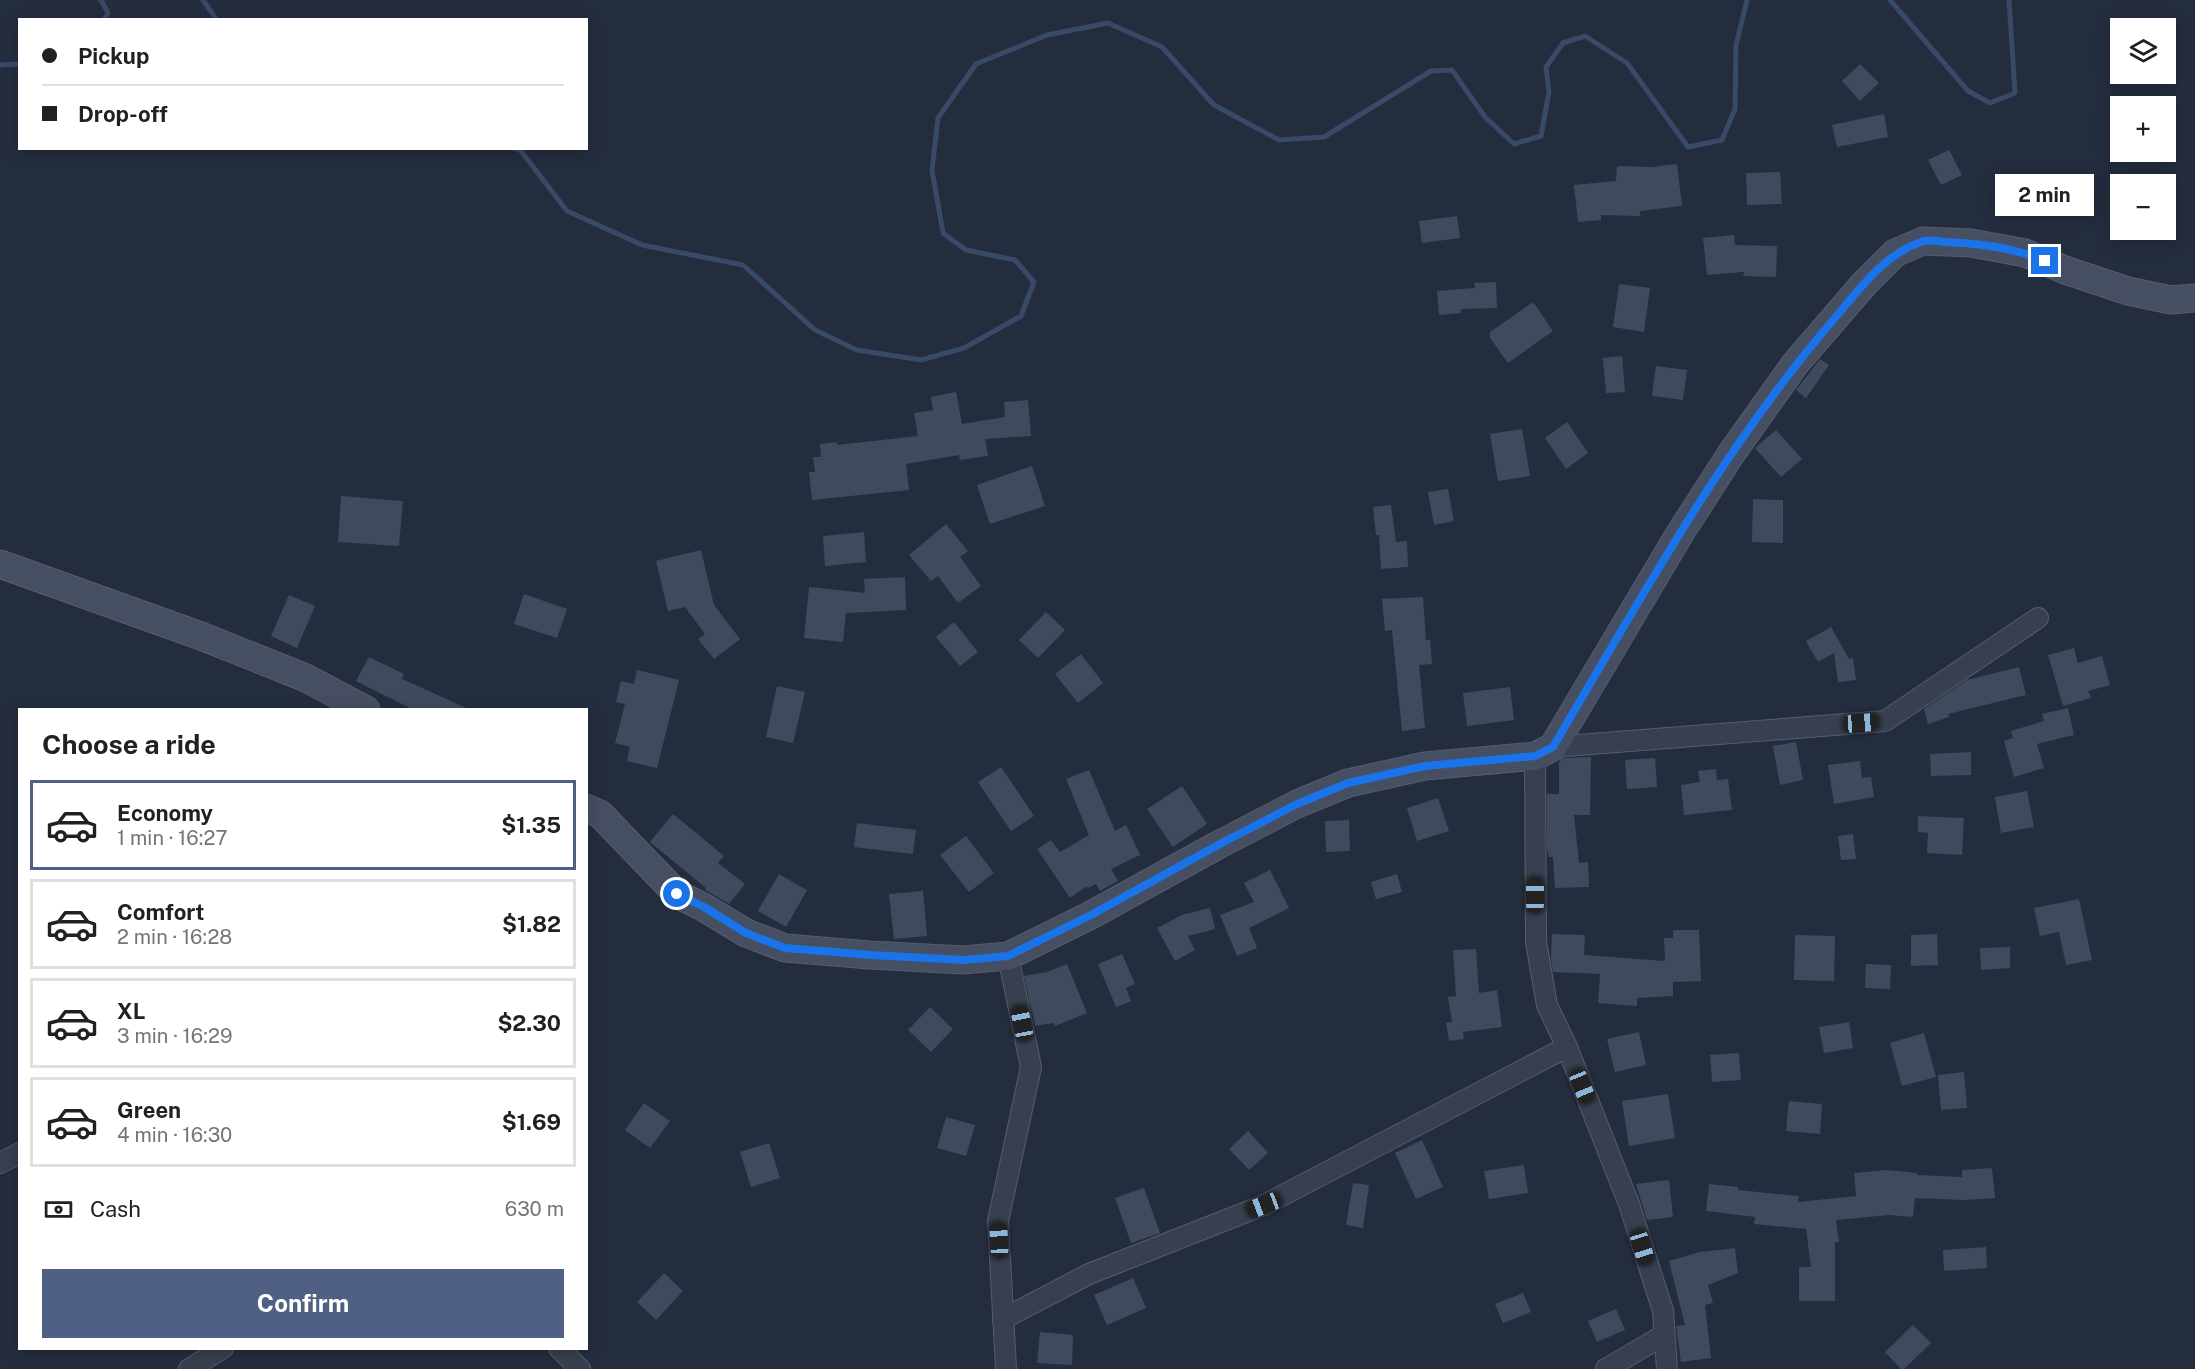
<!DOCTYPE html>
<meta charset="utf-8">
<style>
:root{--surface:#fff;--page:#f2f2f2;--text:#202124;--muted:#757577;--line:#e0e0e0;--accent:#4f6084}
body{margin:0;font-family:"Public Sans",sans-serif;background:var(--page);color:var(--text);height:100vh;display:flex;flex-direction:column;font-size:22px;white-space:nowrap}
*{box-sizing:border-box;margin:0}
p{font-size:20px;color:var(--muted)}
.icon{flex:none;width:33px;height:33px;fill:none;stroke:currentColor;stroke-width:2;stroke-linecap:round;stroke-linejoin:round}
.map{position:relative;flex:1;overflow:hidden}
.panel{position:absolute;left:18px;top:708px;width:570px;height:642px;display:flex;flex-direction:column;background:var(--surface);border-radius:0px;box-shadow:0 3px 15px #0003}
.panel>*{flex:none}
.top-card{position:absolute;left:18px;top:18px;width:570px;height:132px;border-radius:0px;box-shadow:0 3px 15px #0003;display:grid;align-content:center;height:132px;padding:0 24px;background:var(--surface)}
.buttons{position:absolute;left:2110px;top:18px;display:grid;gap:12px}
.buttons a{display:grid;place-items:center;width:66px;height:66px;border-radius:0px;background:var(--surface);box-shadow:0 3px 15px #0003;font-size:30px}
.end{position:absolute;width:27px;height:27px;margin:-14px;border:8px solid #1a73e8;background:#fff;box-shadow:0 0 0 3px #fff}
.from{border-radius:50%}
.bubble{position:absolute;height:42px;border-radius:0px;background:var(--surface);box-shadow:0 3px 15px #0003;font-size:20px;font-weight:700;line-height:42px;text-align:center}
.car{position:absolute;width:18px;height:36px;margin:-18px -9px;border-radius:8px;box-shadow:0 0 4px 2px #0007;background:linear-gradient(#222 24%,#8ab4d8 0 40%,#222 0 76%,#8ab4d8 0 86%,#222 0)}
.top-card b{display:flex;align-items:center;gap:21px;height:57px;font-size:22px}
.top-card b+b{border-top:2px solid var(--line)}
.top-card i{width:15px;height:15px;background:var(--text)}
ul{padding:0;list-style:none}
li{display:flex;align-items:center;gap:18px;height:90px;margin:0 12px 9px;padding:0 12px;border:3px solid var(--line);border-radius:0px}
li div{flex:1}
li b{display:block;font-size:22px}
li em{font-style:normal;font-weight:700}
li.active{border-color:var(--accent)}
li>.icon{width:54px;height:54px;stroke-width:1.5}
h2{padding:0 24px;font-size:27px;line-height:72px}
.pay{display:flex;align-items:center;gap:15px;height:66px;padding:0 24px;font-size:22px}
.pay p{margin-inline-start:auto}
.button{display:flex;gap:12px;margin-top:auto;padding:12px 24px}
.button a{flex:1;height:69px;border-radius:0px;background:var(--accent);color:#fff;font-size:24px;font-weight:700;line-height:69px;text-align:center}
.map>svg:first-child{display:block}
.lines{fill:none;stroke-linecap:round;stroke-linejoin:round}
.stream{stroke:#394968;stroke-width:5}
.building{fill:#404a5e}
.street-casing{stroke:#565d6c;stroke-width:22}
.secondary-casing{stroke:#565d6c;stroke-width:29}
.street{stroke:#383f4e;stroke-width:20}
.secondary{stroke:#464e61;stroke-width:27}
.route{stroke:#1a73e8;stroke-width:8}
</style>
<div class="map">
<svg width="2195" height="1369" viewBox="0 0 2195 1369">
<rect width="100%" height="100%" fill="#242d3e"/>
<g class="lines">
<!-- stream -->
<g class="stream">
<path d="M 101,0 L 108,13 L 104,20"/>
<path d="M 203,0 L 217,20"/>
<path d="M 1890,0 L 1968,91 L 1990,103 L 2015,93 L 2009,0"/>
<path d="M 0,65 L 20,64"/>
<path d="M 513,148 L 521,151 L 567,211 L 642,245 L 743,265 L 815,330 L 857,350 L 921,360 L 964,348 L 1021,316 L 1034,282 L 1015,260 L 966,250 L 943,233 L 932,170 L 938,118 L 976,64 L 1047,35 L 1108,23 L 1162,47 L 1214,105 L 1279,140 L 1324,137 L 1431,71 L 1452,70 L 1485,117 L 1514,144 L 1541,136 L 1549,92 L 1546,67 L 1563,43 L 1585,36 L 1627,63 L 1688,147 L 1722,140 L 1735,109 L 1736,45 L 1747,0"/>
</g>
</g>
<!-- building -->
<g class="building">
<path d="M 1860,64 L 1879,83 L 1860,101 L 1842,81 Z"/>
<path d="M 1884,114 L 1888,137 L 1837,147 L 1832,125 Z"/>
<path d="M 1949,150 L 1962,175 L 1941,185 L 1928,160 Z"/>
<path d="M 1677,164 L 1682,206 L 1640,211 L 1640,216 L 1601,215 L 1601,220 L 1578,222 L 1574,185 L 1616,181 L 1617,166 L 1652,167 Z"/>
<path d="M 1780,172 L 1782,204 L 1747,205 L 1746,173 Z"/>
<path d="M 1457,216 L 1460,238 L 1422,243 L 1419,221 Z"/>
<path d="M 1734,235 L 1735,245 L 1777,246 L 1776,277 L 1743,276 L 1744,272 L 1707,275 L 1703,238 Z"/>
<path d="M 1496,282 L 1497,308 L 1461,309 L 1461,313 L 1439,315 L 1437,291 L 1475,288 L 1474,283 Z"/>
<path d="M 1619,284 L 1650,288 L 1644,332 L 1613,327 Z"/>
<path d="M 1533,302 L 1553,331 L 1508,363 L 1490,338 L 1490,332 Z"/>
<path d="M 1622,356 L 1625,392 L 1606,393 L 1603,358 Z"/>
<path d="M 1820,359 L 1829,365 L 1806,398 L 1796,390 Z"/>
<path d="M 1656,366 L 1687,370 L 1683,400 L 1652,396 Z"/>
<path d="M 956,392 L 962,424 L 1005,417 L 1004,402 L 1028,400 L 1031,436 L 985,439 L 988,456 L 960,460 L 959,455 L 906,464 L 909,490 L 812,500 L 809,472 L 815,472 L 813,457 L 821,457 L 820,444 L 837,442 L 837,445 L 918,436 L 914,413 L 933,410 L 931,397 Z"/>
<path d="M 1567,422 L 1588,453 L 1566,469 L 1545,438 Z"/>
<path d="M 1522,429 L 1530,476 L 1498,481 L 1490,434 Z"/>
<path d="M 1776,430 L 1802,459 L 1781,477 L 1755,448 Z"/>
<path d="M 1032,466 L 1045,506 L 990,524 L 977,485 Z"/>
<path d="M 1448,489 L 1454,521 L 1434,525 L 1428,492 Z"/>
<path d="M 341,496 L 403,501 L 399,546 L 338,542 Z"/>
<path d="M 1753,499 L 1783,500 L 1783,543 L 1752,542 Z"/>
<path d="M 1391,505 L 1396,542 L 1407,541 L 1408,567 L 1381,569 L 1379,535 L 1376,535 L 1373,507 Z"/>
<path d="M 946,524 L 968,551 L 960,557 L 981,586 L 958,603 L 938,576 L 931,581 L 909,555 Z"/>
<path d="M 864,532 L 866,562 L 825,566 L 823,536 Z"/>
<path d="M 701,550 L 714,605 L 740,639 L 714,659 L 698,639 L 705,634 L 685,607 L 668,611 L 656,561 Z"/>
<path d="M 905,577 L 906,610 L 846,613 L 843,642 L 804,638 L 809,587 L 865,593 L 864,579 Z"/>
<path d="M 524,594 L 567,609 L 557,638 L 514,624 Z"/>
<path d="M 289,595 L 315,606 L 297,648 L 271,636 Z"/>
<path d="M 1423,597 L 1426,640 L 1430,640 L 1432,664 L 1419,665 L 1425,728 L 1402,731 L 1392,630 L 1385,631 L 1382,599 Z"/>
<path d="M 1046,612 L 1065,630 L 1038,658 L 1019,640 Z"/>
<path d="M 954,622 L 978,652 L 960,666 L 936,637 Z"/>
<path d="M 1831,627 L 1849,659 L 1853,658 L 1856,680 L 1838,682 L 1834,653 L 1818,662 L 1806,641 Z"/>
<path d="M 2074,648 L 2078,663 L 2102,656 L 2110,685 L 2088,691 L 2091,698 L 2063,706 L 2048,655 Z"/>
<path d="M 1081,654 L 1103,683 L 1078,703 L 1055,674 Z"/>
<path d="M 369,657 L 404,674 L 402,679 L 471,710 L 414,710 L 356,681 Z"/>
<path d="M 2019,667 L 2026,695 L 1948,714 L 1949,717 L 1928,724 L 1924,709 L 1967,680 Z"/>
<path d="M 637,670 L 679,680 L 657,768 L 627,761 L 630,747 L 615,743 L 625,704 L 616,702 L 621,681 L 634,684 Z"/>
<path d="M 777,686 L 805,692 L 793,743 L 766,737 Z"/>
<path d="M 1510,687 L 1514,720 L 1467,726 L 1463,693 Z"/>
<path d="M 2068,708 L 2074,735 L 2037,744 L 2044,768 L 2014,777 L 2004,741 L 2013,738 L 2011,731 L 2044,721 L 2042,714 Z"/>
<path d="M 1796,742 L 1803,780 L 1780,785 L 1773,746 Z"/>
<path d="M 1971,752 L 1971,775 L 1931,776 L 1930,754 Z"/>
<path d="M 1591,757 L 1590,815 L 1574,815 L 1579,863 L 1588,862 L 1589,887 L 1555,888 L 1553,857 L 1549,857 L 1547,848 L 1547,794 L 1559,794 L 1559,762 L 1563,758 Z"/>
<path d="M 1655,758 L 1657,787 L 1627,789 L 1625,760 Z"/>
<path d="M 1860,761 L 1862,778 L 1871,777 L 1874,797 L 1834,804 L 1828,765 Z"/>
<path d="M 1001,767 L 1034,816 L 1011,831 L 978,782 Z"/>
<path d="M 1716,769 L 1717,780 L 1728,779 L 1732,810 L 1684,815 L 1681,785 L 1700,782 L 1698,771 Z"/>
<path d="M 1089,770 L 1115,831 L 1126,825 L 1140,855 L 1111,869 L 1118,881 L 1100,891 L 1096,884 L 1088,888 L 1087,886 L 1070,898 L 1037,849 L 1051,840 L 1060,852 L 1089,835 L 1066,779 Z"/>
<path d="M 1182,786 L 1207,824 L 1173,847 L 1147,809 Z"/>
<path d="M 2027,791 L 2034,827 L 2001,833 L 1995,797 Z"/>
<path d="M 1438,798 L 1449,831 L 1417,841 L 1407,808 Z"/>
<path d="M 673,814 L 724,856 L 718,863 L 745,884 L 729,904 L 705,890 L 706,888 L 650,842 Z"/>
<path d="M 1918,816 L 1964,818 L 1962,855 L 1927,853 L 1928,833 L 1918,832 Z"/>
<path d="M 1349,820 L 1350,851 L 1326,852 L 1325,821 Z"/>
<path d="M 857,823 L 916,830 L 913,854 L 854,847 Z"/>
<path d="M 1853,834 L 1856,859 L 1841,860 L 1838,836 Z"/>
<path d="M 966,836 L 994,873 L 969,892 L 940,855 Z"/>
<path d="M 1270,870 L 1289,908 L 1249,928 L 1257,948 L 1237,956 L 1220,915 L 1254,902 L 1244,883 Z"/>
<path d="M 779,874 L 807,890 L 786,927 L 758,911 Z"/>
<path d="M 1397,874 L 1402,892 L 1376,899 L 1371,882 Z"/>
<path d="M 923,891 L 927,936 L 894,939 L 889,894 Z"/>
<path d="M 2079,899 L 2092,960 L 2066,965 L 2059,932 L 2040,936 L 2034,908 Z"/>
<path d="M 1210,908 L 1215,929 L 1188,936 L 1195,950 L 1175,961 L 1157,928 L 1182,915 Z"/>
<path d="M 1673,930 L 1699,930 L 1701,981 L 1673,982 L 1673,996 L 1637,998 L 1637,1006 L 1598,1003 L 1600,974 L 1553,972 L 1551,959 L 1552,934 L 1585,935 L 1584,955 L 1665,961 L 1664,938 L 1673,938 Z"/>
<path d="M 1937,934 L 1938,965 L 1911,966 L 1911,935 Z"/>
<path d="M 1795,935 L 1835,936 L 1834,981 L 1794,980 Z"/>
<path d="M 2010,947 L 2010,968 L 1981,970 L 1980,948 Z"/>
<path d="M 1476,949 L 1479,993 L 1497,990 L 1502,1027 L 1463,1032 L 1464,1039 L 1449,1041 L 1446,1023 L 1452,1022 L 1448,997 L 1456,996 L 1453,950 Z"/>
<path d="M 1122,954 L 1135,984 L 1126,988 L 1131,1001 L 1116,1007 L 1098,964 Z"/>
<path d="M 1067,964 L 1087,1013 L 1055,1026 L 1053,1023 L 1035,1026 L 1024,976 L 1047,972 Z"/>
<path d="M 1866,964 L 1891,965 L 1890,989 L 1865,988 Z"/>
<path d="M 930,1007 L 953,1029 L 931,1052 L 908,1030 Z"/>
<path d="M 1849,1022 L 1853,1048 L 1824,1053 L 1819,1027 Z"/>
<path d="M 1639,1032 L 1646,1065 L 1615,1072 L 1607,1039 Z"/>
<path d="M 1924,1033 L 1936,1077 L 1902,1086 L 1890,1043 Z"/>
<path d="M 1739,1053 L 1741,1080 L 1712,1082 L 1710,1055 Z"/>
<path d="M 1964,1072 L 1967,1108 L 1941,1110 L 1938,1075 Z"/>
<path d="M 1668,1094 L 1675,1138 L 1629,1146 L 1622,1101 Z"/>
<path d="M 1789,1101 L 1822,1104 L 1820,1134 L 1786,1131 Z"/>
<path d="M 644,1103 L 670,1121 L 650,1148 L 625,1130 Z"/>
<path d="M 946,1117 L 975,1125 L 966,1156 L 937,1148 Z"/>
<path d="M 1248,1131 L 1268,1153 L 1249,1170 L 1229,1149 Z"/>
<path d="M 1422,1140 L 1443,1187 L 1416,1199 L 1395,1153 Z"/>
<path d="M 769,1143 L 780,1178 L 751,1187 L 740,1152 Z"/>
<path d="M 1524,1165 L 1528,1193 L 1489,1199 L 1484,1171 Z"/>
<path d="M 1992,1168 L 1995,1198 L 1963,1200 L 1915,1198 L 1913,1217 L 1889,1215 L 1836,1220 L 1839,1242 L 1835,1242 L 1835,1301 L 1799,1301 L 1799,1267 L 1811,1267 L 1806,1229 L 1754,1224 L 1755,1217 L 1706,1211 L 1709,1184 L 1738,1187 L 1738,1190 L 1799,1196 L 1798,1202 L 1856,1196 L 1854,1173 L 1887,1170 L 1917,1173 L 1917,1175 L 1962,1177 L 1962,1170 Z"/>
<path d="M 1669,1180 L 1673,1217 L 1647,1220 L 1636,1184 Z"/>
<path d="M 1353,1183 L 1369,1185 L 1363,1228 L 1346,1225 Z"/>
<path d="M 1144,1188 L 1160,1233 L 1131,1243 L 1115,1198 Z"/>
<path d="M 1986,1247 L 1987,1268 L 1944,1271 L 1943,1250 Z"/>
<path d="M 1735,1248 L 1738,1273 L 1708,1285 L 1713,1303 L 1705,1305 L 1711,1358 L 1681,1362 L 1676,1326 L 1685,1325 L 1669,1261 L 1700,1252 Z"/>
<path d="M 664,1273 L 683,1291 L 656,1320 L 637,1302 Z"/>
<path d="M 1133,1278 L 1146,1308 L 1107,1325 L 1094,1295 Z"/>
<path d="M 1523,1293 L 1531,1312 L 1503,1323 L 1495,1304 Z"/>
<path d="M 1616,1309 L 1625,1330 L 1597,1342 L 1588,1321 Z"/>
<path d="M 1913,1325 L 1931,1343 L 1904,1369 L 1901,1369 L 1885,1352 Z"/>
<path d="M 1040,1332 L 1073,1335 L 1072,1365 L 1037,1363 Z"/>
</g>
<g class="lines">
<!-- street casing -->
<g class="street-casing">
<g id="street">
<path d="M 1553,747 L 1885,721 L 2038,618"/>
<path d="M 1535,756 L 1536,942 L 1547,1005 L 1567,1047 L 1629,1204 L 1663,1311 L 1667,1369"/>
<path d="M 0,1163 L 20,1153"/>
<path d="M 1003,1319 L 1089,1274 L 1264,1205 L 1567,1047"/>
<path d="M 559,1348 L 580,1369"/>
<path d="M 189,1369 L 223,1348"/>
<path d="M 1006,1369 L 998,1221 L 1031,1067 L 1008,956"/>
<path d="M 1606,1369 L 1664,1335"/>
</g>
</g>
<!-- secondary casing -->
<g class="secondary-casing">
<g id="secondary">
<path d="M 0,564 L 201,636 L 306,678 L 366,710"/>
<path d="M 586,808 L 600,814 L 677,894 L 703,907 L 746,933 L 785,948 L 870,955 L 963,960 L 1008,956 L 1091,915 L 1218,845 L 1297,804 L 1348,783 L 1425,766 L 1535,756 L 1553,747 L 1679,535 L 1731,454 L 1795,364 L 1864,284 L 1895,253 L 1923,241 L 1971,243 L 2025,253 L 2065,270 L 2128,291 L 2171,300 L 2195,298"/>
</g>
</g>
<!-- street -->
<use href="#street" class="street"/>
<!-- secondary -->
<use href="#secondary" class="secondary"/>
</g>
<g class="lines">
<!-- route -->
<path class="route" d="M 677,894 L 704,907 L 746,933 L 785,948 L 870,955 L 963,960 L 1008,956 L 1091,915 L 1218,845 L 1297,804 L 1348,783 L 1425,766 L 1535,756 L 1553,747 C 1640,600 1722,449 1834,319 C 1859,290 1883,255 1921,242 C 1927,239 1936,241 1943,242 C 1978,243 2013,247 2045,261"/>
</g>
</svg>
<div class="buttons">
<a><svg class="icon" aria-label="layers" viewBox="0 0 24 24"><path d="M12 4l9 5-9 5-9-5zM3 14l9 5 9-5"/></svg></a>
<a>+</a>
<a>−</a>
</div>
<i class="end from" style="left:677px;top:894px"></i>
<i class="end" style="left:2045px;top:261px"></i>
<div class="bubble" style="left:1995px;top:174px;width:99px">2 min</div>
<i class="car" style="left:1861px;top:723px;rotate:86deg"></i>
<i class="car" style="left:1535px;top:895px;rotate:0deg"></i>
<i class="car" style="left:1022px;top:1023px;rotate:349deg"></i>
<i class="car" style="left:1582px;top:1086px;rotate:158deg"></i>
<i class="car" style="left:1264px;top:1205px;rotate:249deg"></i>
<i class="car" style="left:999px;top:1240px;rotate:357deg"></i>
<i class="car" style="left:1642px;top:1247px;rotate:163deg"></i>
<div class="top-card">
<b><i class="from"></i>Pickup</b>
<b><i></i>Drop-off</b>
</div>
<section class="panel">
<h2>Choose a ride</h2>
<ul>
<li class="active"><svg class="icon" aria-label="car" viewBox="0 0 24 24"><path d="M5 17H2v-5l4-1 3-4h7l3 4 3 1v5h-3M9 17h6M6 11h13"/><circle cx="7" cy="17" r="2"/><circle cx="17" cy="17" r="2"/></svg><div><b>Economy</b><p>1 min · 16:27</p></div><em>$1.35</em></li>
<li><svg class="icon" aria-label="car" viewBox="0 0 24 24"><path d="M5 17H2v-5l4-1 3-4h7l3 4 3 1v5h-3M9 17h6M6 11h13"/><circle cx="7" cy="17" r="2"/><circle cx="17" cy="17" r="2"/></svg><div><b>Comfort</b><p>2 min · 16:28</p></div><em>$1.82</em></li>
<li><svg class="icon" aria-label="car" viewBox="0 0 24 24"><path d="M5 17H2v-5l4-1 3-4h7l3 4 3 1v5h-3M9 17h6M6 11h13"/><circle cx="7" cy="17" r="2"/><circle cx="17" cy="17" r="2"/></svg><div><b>XL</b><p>3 min · 16:29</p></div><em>$2.30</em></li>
<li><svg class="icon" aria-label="car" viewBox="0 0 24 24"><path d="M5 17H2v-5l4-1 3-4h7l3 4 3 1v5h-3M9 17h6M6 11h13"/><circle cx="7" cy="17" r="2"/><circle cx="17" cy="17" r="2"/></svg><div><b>Green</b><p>4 min · 16:30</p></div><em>$1.69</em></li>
</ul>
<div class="pay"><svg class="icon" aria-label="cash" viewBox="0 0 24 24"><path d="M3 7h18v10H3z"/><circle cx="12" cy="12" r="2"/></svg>Cash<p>630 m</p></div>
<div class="button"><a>Confirm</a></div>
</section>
</div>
